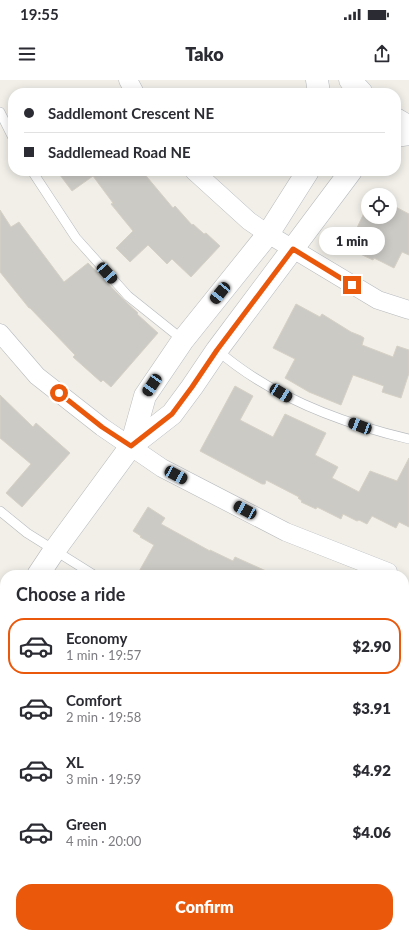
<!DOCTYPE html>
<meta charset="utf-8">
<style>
:root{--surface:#fff;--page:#f7f7f7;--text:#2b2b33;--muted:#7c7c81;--line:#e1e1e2;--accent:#ea580c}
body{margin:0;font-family:Lato,sans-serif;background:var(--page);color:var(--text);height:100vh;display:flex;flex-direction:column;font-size:15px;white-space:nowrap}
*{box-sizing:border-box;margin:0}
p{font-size:13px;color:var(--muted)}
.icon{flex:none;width:22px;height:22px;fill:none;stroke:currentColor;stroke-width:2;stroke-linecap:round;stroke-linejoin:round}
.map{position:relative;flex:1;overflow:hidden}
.side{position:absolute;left:0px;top:490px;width:409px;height:368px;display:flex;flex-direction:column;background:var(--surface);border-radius:16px 16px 0 0;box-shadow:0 2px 10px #0003}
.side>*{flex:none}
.guide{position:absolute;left:8px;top:8px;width:393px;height:88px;border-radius:16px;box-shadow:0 2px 10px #0003;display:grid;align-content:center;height:88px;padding:0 16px;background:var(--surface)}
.fabs{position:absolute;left:361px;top:108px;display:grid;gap:8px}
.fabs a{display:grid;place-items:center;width:36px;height:36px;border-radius:50%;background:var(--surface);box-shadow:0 2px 10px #0003;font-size:20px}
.end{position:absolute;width:18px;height:18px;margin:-9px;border:5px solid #ea580c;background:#fff;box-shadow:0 0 0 2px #fff}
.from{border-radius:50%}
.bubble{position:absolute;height:28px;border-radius:14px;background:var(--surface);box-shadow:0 2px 10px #0003;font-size:13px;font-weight:800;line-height:28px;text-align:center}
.car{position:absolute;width:12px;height:24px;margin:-12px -6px;border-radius:5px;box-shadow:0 0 3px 1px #0007;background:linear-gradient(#222 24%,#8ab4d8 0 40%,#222 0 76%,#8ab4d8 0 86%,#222 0)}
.guide b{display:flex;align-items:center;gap:14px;height:38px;font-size:15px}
.guide b+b{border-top:1px solid var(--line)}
.guide i{width:10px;height:10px;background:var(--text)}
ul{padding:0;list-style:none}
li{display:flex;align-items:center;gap:12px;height:56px;margin:0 8px 6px;padding:0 8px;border:2px solid transparent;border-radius:16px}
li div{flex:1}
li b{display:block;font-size:15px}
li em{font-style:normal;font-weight:800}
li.on{border-color:var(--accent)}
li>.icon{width:36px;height:36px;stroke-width:1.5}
h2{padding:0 16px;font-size:18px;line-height:48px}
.button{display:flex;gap:8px;margin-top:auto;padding:8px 16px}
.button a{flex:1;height:46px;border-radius:16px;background:var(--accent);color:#fff;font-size:16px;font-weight:800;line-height:46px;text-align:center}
.status{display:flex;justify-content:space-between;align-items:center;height:28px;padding:0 20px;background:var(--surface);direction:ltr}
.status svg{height:11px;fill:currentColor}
header{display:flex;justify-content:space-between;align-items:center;height:52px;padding:0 16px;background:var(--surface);font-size:18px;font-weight:800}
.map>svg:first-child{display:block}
.building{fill:#cccac5;stroke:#d6d1c6}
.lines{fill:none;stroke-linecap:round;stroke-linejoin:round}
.service-casing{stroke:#b5b8bc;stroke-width:10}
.minor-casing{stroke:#b5b8bc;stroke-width:19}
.tertiary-casing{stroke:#b5b8bc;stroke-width:23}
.secondary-casing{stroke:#b6babf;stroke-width:23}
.service{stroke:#fff;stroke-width:9}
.minor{stroke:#fff;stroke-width:18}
.tertiary{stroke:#fff;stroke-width:22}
.secondary{stroke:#fff;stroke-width:22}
.route{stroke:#ea580c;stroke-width:5}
</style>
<div class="status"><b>19:55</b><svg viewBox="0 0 49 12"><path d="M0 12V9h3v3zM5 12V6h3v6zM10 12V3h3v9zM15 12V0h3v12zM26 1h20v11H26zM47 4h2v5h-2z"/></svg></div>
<header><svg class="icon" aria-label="menu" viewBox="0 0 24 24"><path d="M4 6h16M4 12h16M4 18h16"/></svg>Tako<svg class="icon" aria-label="share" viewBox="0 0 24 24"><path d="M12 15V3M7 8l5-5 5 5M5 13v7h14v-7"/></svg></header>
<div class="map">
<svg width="409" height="858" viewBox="0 0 409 858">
<rect width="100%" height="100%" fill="#f1efe8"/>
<!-- building -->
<g class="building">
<path d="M 57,91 L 142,91 L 173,128 L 175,126 L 192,145 L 193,144 L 204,154 L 206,153 L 220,166 L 191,197 L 172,179 L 167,184 L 148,165 L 130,182 L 116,168 L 133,151 L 111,124 L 113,123 L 93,96 L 72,111 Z"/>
<path d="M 390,124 L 409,134 L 409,175 L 402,172 L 394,188 L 374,178 L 373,180 L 354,171 L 360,157 L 354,154 L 365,131 L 366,132 L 368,128 L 368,137 L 390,137 Z"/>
<path d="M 0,130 L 11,147 L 19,142 L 64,202 L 88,183 L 124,220 L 138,233 L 137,234 L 158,253 L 111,307 L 103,300 L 101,302 L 73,277 L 75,275 L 30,228 L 29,228 L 0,192 Z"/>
<path d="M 296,224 L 320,237 L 322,234 L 351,252 L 361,256 L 364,258 L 362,265 L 393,277 L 397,266 L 409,270 L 409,293 L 401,318 L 382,312 L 384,306 L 353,295 L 341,325 L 309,312 L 285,298 L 295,279 L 273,268 Z"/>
<path d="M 235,306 L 253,316 L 240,340 L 273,357 L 285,334 L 326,353 L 315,375 L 338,387 L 332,398 L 359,412 L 370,391 L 397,401 L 409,378 L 409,447 L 399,442 L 396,448 L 372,436 L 367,444 L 359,440 L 357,441 L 343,434 L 341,439 L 317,427 L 316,429 L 301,422 L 302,421 L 298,418 L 299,417 L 266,400 L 265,404 L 262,404 L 200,371 Z"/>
<path d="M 0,315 L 33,347 L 36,343 L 70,373 L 22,427 L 6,413 L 31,384 L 0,358 Z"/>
<path d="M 148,427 L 165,438 L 161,444 L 210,471 L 210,470 L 233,481 L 235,477 L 275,495 L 176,495 L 166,490 L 163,495 L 137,495 L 154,465 L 140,457 L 141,456 L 133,451 Z"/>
</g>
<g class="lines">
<!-- service casing -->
<g class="service-casing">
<g id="service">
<path d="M 0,32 L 13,58"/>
<path d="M 32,91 L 76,158 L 128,216 L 183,260"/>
<path d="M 217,270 C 270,316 341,343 409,359"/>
<path d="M 0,431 L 27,453 L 94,495"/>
<path d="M 0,732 L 5,735"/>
<path d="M 0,790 L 5,782"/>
<path d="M 249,858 L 250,853"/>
</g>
</g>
<!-- minor casing -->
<g class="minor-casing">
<g id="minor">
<path d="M 128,0 L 135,13"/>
<path d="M 194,91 L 249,141 L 268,154 L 378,220 L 409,230"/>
<path d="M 0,253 L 37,296 L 102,347 L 162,388 L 286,452 L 388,492 L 388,495"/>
<path d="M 0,589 L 5,592"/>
<path d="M 132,853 L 137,858"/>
<path d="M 378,858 L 378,853"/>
</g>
</g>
<!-- tertiary casing -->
<g class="tertiary-casing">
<g id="tertiary">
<path d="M 317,0 L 319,13"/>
<path d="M 396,56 L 409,54"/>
<path d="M 131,366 L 145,316 L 183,260 L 268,154 L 308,91"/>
<path d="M 38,495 L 54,471 L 131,366 L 172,334 L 192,307 L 217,270 L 351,91"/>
<path d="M 0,551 L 5,544"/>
</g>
</g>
<!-- secondary casing -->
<g class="secondary-casing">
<g id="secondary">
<path d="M 350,0 L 362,13"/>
<path d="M 396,39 L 409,47"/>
</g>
</g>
<!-- service -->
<use href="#service" class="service"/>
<!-- minor -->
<use href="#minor" class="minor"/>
<!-- tertiary -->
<use href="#tertiary" class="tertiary"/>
<!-- secondary -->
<use href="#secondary" class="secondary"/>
</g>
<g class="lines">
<!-- route -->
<path class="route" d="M 59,313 L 102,347 L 131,366 L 172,334 L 192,307 L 217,270 L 293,169 L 352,205"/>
</g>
</svg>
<div class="fabs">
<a><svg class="icon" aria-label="locate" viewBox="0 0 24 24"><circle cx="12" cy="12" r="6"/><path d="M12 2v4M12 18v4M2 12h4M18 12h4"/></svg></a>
</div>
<i class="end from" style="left:59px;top:313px"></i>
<i class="end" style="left:352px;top:205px"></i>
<div class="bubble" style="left:319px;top:147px;width:66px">1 min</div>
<i class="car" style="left:107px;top:193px;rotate:138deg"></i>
<i class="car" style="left:220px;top:213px;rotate:219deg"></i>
<i class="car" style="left:152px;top:305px;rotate:214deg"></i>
<i class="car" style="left:281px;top:313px;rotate:121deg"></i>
<i class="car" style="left:360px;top:346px;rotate:291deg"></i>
<i class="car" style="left:176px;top:395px;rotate:118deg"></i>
<i class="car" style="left:245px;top:430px;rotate:298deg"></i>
<div class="guide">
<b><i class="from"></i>Saddlemont Crescent NE</b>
<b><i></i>Saddlemead Road NE</b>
</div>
<section class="side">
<h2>Choose a ride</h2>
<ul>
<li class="on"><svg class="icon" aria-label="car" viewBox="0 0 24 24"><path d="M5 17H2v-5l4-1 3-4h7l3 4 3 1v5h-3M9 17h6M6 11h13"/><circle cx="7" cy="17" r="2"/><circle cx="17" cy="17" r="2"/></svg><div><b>Economy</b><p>1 min · 19:57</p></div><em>$2.90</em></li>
<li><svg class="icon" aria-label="car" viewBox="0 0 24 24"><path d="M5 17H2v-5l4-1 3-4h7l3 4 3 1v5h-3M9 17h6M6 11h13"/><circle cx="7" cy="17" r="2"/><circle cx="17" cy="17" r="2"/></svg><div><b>Comfort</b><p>2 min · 19:58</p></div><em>$3.91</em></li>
<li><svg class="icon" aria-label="car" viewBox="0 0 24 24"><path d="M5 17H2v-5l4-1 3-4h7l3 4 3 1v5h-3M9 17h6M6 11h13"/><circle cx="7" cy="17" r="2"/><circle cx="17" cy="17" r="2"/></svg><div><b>XL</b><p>3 min · 19:59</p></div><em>$4.92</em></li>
<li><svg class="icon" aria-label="car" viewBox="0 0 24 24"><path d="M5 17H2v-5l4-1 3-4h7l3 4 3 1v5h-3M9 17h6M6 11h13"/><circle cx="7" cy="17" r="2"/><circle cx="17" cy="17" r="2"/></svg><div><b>Green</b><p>4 min · 20:00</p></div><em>$4.06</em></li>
</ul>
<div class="button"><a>Confirm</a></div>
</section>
</div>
